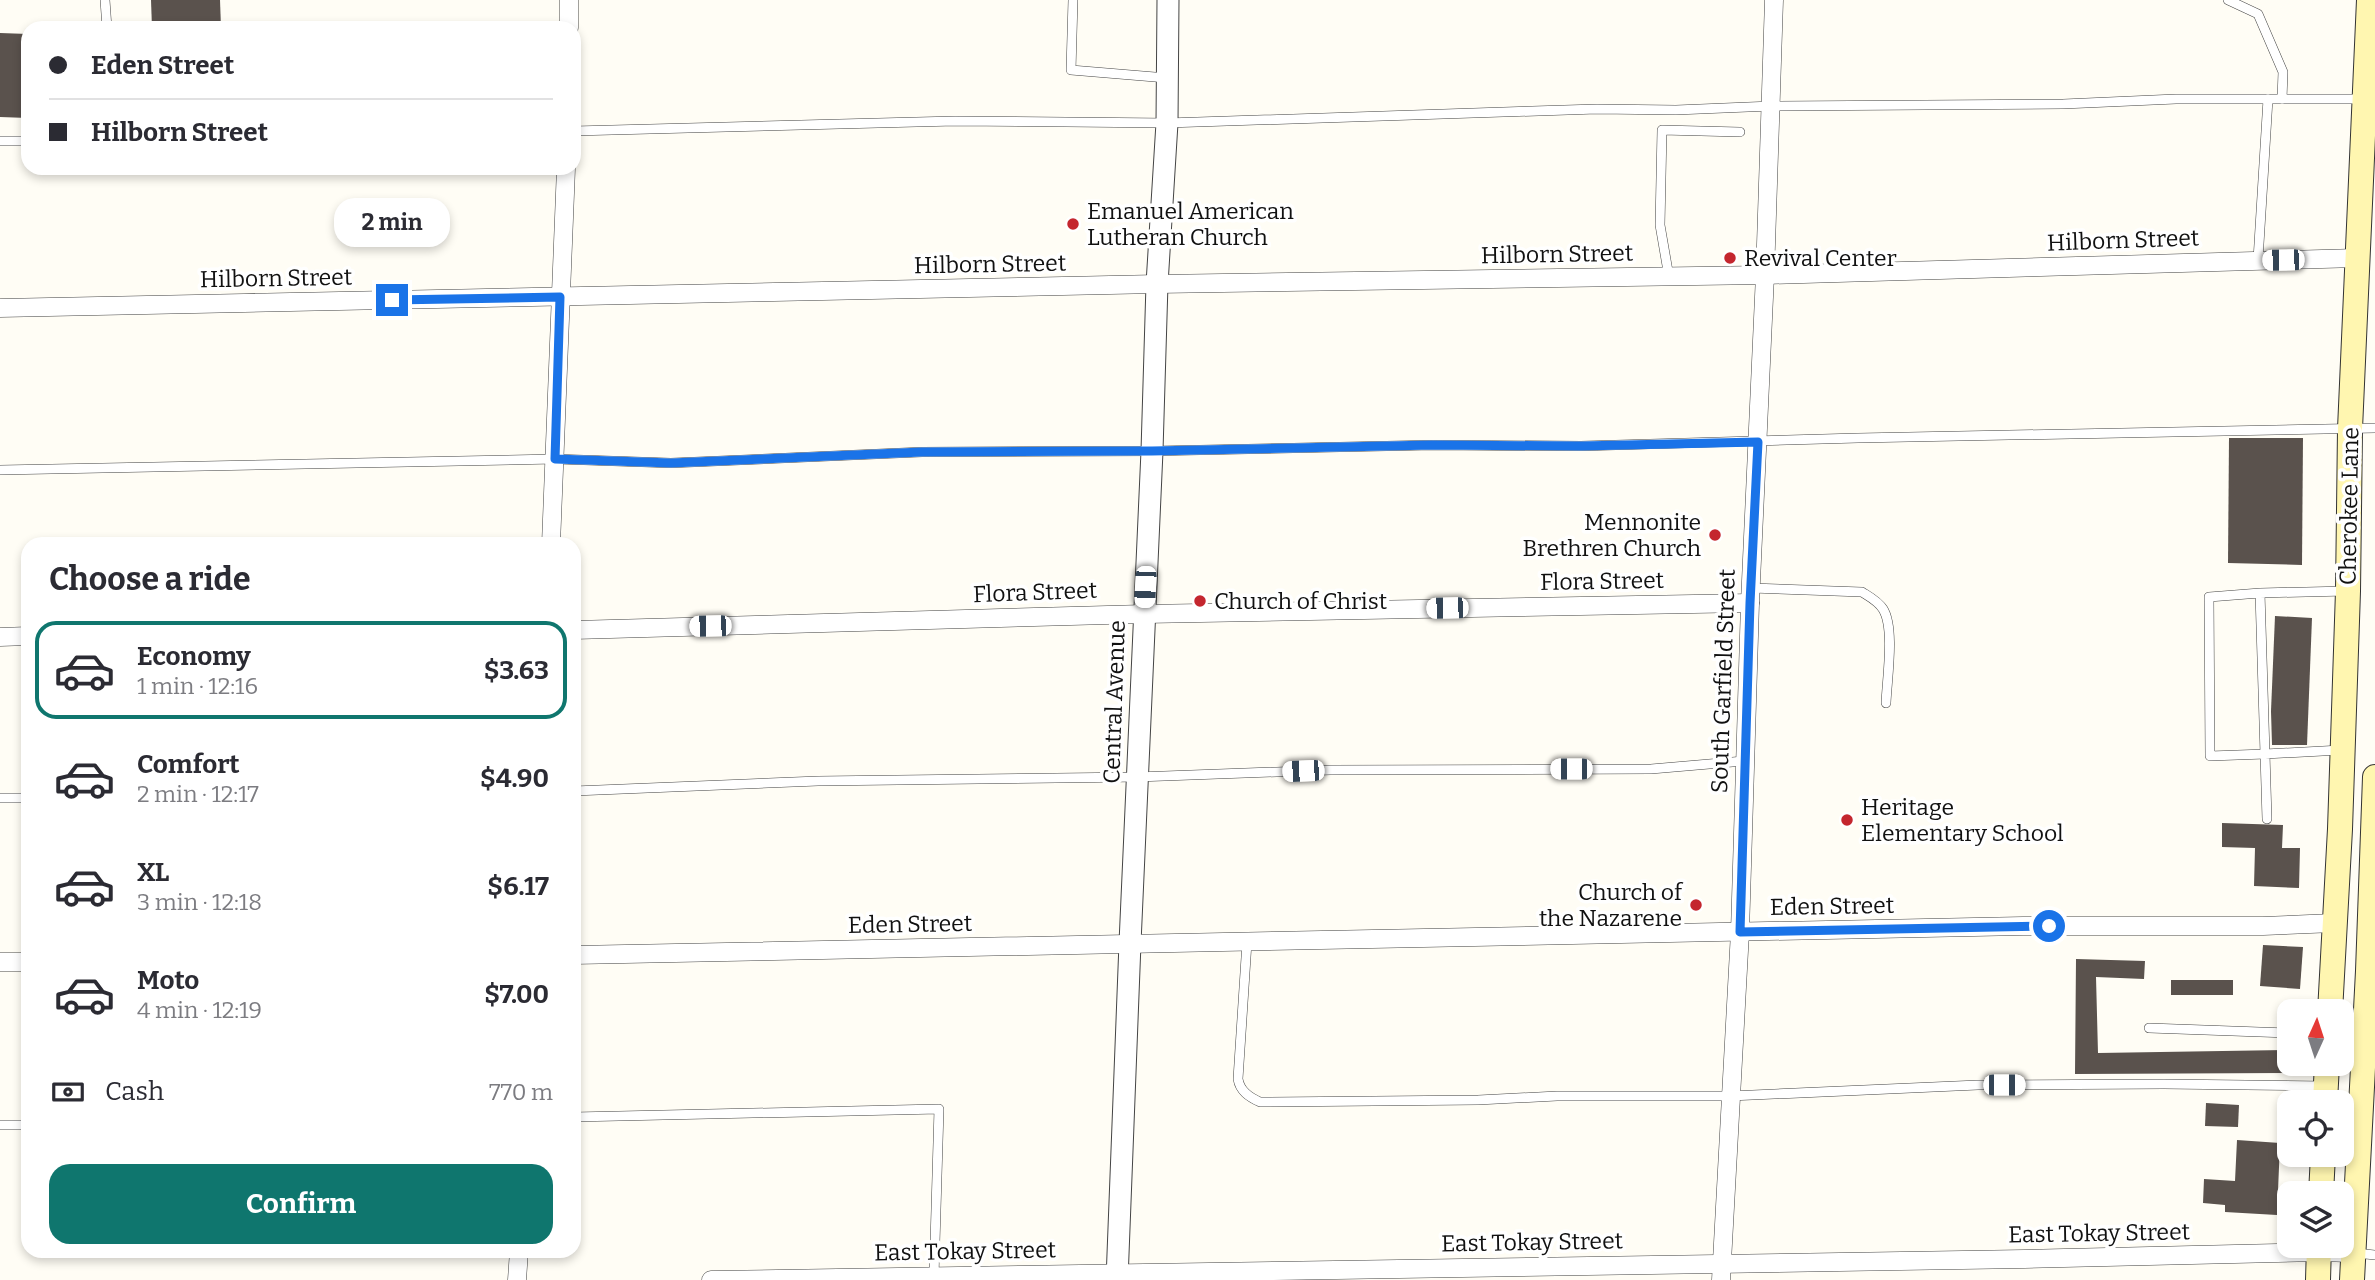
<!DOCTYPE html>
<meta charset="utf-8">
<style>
:root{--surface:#fff;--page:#f2f2f3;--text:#2b2b33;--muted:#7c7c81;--line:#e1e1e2;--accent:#0f766e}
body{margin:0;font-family:Bitter,serif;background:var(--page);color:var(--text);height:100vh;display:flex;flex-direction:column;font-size:26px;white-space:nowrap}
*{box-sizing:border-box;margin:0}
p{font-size:23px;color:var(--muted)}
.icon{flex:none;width:38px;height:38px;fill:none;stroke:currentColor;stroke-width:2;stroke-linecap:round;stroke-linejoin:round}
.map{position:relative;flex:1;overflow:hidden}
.drawer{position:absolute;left:21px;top:537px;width:560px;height:721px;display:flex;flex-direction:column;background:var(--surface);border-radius:21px;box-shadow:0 4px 10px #0003}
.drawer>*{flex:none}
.banner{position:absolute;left:21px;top:21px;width:560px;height:154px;border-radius:21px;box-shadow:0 4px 10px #0003;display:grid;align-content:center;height:154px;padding:0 28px;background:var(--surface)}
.needle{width:46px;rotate:3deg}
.fabs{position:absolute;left:2277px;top:999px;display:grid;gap:14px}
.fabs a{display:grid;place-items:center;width:77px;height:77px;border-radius:14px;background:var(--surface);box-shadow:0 4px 10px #0003;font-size:35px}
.end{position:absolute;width:32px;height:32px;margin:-16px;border:9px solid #1a73e8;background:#fff;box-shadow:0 0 0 4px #fff}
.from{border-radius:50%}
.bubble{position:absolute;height:49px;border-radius:21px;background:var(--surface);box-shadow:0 4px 10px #0003;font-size:23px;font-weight:700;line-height:49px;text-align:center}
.car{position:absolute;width:21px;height:42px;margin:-21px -10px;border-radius:9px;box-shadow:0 0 5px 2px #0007;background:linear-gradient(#fff 24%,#345 0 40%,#fff 0 76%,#345 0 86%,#fff 0)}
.banner b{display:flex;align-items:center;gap:24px;height:66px;font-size:26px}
.banner b+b{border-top:2px solid var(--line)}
.banner i{width:18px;height:18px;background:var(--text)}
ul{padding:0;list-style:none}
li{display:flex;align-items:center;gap:21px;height:98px;margin:0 14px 10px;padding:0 14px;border:4px solid transparent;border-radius:21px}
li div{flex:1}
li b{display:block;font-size:26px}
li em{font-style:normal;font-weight:700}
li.selected{border-color:var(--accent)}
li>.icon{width:63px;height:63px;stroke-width:1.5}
h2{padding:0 28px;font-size:32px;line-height:84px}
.pay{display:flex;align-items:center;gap:18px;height:77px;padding:0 28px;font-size:26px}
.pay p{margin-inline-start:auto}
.action{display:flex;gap:14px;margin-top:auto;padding:14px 28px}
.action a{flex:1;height:80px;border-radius:21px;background:var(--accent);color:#fff;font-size:28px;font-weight:700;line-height:80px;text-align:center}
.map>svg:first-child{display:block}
.building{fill:#5a524d}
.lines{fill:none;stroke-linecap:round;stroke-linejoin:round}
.service-casing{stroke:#444;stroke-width:10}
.minor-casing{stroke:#444;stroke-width:19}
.tertiary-casing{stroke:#444;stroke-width:23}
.secondary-casing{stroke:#333;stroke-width:26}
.service{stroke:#fff;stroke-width:9}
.minor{stroke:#fff;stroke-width:18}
.tertiary{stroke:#fff;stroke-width:21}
.secondary{stroke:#fff6b0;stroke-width:24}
.route{stroke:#1a73e8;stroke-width:9}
.poi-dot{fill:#c4262e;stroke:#fff;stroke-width:2.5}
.labels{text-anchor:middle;stroke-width:7;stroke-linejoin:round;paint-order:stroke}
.poi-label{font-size:23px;fill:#111;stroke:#fff;text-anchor:start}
.street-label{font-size:23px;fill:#111;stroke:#fff}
</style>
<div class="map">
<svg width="2375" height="1280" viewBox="0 0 2375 1280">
<rect width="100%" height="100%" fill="#fffdf5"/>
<!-- building -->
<g class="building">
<path d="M 151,0 L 220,0 L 221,28 L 152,28 Z"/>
<path d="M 0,33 L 28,34 L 28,118 L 0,117 Z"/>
<path d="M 2229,438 L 2303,438 L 2302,565 L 2228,563 Z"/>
<path d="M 2275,616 L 2312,618 L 2307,745 L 2272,745 L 2271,711 Z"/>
<path d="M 2222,823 L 2283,825 L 2282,848 L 2300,848 L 2299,888 L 2254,886 L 2255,848 L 2222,847 Z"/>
<path d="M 2263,945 L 2303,947 L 2300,989 L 2260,986 Z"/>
<path d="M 2076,959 L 2145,961 L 2144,979 L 2096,977 L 2098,1053 L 2285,1050 L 2286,1073 L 2075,1074 Z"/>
<rect x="2171" y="980" width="62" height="15"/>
<path d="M 2206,1103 L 2239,1105 L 2238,1127 L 2205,1126 Z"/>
<path d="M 2237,1140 L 2280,1143 L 2277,1215 L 2225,1212 L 2225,1205 L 2203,1203 L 2204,1179 L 2235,1181 Z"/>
</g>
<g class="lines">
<!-- service casing -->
<g class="service-casing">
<g id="service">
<path d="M 105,0 L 107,28"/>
<path d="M 1073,0 L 1071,70 L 1167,78"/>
<path d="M 2228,0 L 2258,14 L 2283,72 L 2282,99"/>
<path d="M 574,131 L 955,121 L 1167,123 L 1597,109 L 1676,110 L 1772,106 L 2063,104 L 2176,99 L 2363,99"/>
<path d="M 0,141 L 28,141"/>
<path d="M 2258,260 L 2268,99"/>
<path d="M 1669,277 L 1660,225 L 1662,130 L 1740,132"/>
<path d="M 0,470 L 555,459 L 671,463 L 922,452 L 1152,451 L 1433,445 L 1581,446 L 1858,438 L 2375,428"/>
<path d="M 1751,588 L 1862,592 C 1870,597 1878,601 1883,609 C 1895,628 1887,679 1886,703"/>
<path d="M 2260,593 L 2209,597 L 2210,756 L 2265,754 L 2260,593 L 2346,591"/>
<path d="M 574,791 L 818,781 L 1137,777 L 1330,770 L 1651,769 L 1744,761"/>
<path d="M 0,798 L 28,798"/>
<path d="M 2267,819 L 2265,754 L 2341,750"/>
<path d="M 1247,942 L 1238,1079 C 1240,1091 1249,1097 1260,1102 L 1478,1100 L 1557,1096 L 1730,1096 L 1978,1085 L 2164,1084 L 2324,1086"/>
<path d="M 2149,1028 L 2289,1033"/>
<path d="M 574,1117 L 939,1109 L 934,1276"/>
<path d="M 0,1125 L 28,1125"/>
<path d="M 2356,1253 L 2375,1255"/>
</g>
</g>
<!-- minor casing -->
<g class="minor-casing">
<g id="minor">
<path d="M 569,28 L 569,0"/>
<path d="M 0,308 L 1157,284 L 1765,275 L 2358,258"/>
<path d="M 551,544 L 566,168"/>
<path d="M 574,630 L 1144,614 L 1750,603"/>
<path d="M 0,637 L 28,636"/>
<path d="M 574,955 L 2023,926 L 2263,926 L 2334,923"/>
<path d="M 0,962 L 28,962"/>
<path d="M 517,1280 L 519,1251"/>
<path d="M 711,1280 L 2024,1259 L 2319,1252 L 2353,1253"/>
<path d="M 1721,1280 L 1740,932 L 1750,603 L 1765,275 L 1774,0"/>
</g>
</g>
<!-- tertiary casing -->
<g class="tertiary-casing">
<path id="tertiary" d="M 1117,1280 L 1130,943 L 1152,451 L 1157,284 L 1167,123 L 1168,0"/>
</g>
<!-- secondary casing -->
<g class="secondary-casing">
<g id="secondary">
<path d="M 2330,1012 L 2340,829 L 2348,591 L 2350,429 L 2369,0"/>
<path d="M 2325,1102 L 2327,1064"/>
<path d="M 2321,1194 L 2323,1155"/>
<path d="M 2318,1280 L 2319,1246"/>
<path d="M 2352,1280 L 2368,971 L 2375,777"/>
</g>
</g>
<!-- service -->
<use href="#service" class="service"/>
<!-- minor -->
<use href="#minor" class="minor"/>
<!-- tertiary -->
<use href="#tertiary" class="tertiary"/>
<!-- secondary -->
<use href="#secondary" class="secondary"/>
</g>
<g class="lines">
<!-- route -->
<path class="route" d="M 392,300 L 560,297 L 555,459 L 671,463 L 922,452 L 1152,451 L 1433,445 L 1581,446 L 1758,442 L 1750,603 L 1740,932 L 2049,926"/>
</g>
<!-- markers -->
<g class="poi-dot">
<circle cx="1073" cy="224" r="7"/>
<circle cx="1730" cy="258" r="7"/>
<circle cx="1715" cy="535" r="7"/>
<circle cx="1200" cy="601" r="7"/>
<circle cx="1847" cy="820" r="7"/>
<circle cx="1696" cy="905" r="7"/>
</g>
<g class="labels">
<!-- poi labels -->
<g class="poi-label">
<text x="1087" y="219">Emanuel American<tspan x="1087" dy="26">Lutheran Church</tspan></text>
<text x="1744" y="266">Revival Center</text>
<text x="1701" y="530" text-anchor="end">Mennonite<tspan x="1701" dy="26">Brethren Church</tspan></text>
<text x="1214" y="609">Church of Christ</text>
<text x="1861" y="815">Heritage<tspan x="1861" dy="26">Elementary School</tspan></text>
<text x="1682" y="900" text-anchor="end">Church of<tspan x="1682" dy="26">the Nazarene</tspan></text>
</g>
<!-- street labels -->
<g class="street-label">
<text transform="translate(2123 240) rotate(-2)" y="8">Hilborn Street</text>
<text transform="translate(1557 254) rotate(-1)" y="8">Hilborn Street</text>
<text transform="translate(990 264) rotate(-1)" y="8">Hilborn Street</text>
<text transform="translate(276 278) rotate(-1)" y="8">Hilborn Street</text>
<text transform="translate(2349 506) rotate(-89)" y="8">Cherokee Lane</text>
<text transform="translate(1602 581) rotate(-1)" y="8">Flora Street</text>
<text transform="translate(1035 592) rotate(-2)" y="8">Flora Street</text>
<text transform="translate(1723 681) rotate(-88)" y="8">South Garfield Street</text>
<text transform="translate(1114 702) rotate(-88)" y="8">Central Avenue</text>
<text transform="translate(1832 906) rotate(-1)" y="8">Eden Street</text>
<text transform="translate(910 924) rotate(-1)" y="8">Eden Street</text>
<text transform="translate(2099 1233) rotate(-1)" y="8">East Tokay Street</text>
<text transform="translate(1532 1242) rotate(-1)" y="8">East Tokay Street</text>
<text transform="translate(965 1251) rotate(-1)" y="8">East Tokay Street</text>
</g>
</g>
</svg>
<div class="fabs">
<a><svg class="needle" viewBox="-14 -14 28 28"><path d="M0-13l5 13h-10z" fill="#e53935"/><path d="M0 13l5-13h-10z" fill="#7c7c81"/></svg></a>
<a><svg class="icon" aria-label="locate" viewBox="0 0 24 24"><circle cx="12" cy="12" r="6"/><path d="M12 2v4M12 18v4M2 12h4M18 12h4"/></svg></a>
<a><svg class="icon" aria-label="layers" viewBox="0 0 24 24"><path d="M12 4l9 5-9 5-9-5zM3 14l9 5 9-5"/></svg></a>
</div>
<i class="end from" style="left:2049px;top:926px"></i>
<i class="end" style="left:392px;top:300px"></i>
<div class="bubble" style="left:334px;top:198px;width:116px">2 min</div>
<i class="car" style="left:2283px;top:260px;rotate:269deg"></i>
<i class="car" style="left:1145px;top:587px;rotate:183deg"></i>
<i class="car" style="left:1447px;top:608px;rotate:269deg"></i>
<i class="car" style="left:710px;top:626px;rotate:269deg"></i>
<i class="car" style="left:1571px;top:769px;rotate:270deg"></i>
<i class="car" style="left:1303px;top:771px;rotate:268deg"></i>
<i class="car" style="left:2004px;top:1085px;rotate:90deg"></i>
<div class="banner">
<b><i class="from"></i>Eden Street</b>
<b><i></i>Hilborn Street</b>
</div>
<section class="drawer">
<h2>Choose a ride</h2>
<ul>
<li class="selected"><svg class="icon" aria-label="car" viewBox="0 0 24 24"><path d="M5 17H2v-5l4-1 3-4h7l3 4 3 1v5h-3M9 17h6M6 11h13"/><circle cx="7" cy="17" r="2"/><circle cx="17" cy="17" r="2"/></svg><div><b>Economy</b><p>1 min · 12:16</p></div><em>$3.63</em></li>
<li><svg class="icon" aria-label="car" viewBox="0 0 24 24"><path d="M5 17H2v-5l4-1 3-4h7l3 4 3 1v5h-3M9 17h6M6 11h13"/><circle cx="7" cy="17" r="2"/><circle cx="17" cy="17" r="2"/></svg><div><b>Comfort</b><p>2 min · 12:17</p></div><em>$4.90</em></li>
<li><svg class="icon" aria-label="car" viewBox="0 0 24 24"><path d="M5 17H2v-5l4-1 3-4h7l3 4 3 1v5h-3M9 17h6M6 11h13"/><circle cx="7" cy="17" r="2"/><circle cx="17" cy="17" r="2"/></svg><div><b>XL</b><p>3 min · 12:18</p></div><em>$6.17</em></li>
<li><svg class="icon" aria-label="car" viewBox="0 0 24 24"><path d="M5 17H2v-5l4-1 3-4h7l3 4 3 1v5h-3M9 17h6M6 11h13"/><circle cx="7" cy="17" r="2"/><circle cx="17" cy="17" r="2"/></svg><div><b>Moto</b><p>4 min · 12:19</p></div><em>$7.00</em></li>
</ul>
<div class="pay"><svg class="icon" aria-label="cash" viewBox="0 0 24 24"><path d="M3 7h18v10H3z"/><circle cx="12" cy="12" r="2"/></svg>Cash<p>770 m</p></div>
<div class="action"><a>Confirm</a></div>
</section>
</div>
